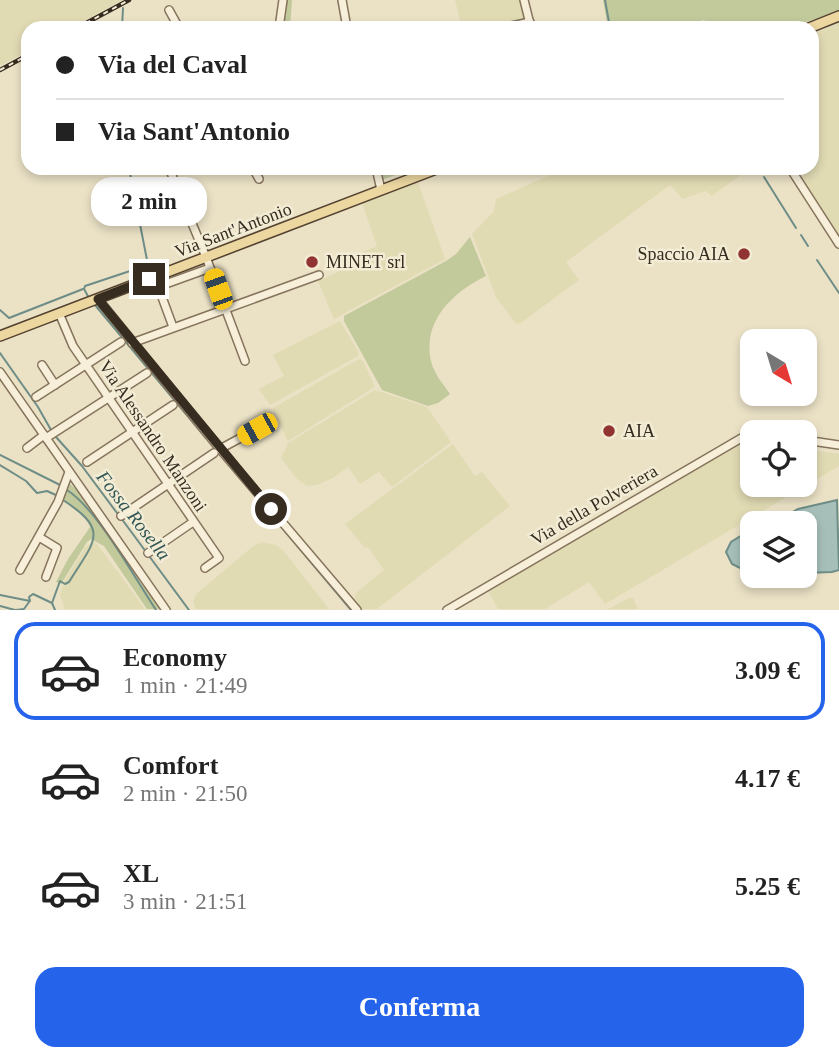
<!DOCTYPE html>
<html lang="it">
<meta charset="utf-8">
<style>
:root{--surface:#fff;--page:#f6f6f6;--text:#222;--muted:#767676;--line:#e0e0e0;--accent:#2563eb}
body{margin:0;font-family:"Times New Roman",serif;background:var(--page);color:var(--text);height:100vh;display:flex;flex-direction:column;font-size:26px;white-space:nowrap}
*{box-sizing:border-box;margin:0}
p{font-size:23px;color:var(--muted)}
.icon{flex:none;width:38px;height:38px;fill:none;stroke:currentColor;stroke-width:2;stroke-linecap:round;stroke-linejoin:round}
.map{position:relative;height:610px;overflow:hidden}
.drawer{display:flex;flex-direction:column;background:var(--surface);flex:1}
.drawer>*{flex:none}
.guide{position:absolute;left:21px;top:21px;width:798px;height:154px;border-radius:21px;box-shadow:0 4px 10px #0003;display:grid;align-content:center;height:154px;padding:0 35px;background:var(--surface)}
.needle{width:46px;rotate:142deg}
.tools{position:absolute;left:740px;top:329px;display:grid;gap:14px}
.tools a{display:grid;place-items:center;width:77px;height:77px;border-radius:14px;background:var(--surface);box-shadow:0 4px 10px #0003;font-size:35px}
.end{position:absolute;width:32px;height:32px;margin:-16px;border:9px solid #372c20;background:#fff;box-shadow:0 0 0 4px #fff}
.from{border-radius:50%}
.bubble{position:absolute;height:49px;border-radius:21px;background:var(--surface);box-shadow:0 4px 10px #0003;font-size:23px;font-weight:700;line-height:49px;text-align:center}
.car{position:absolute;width:21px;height:42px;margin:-21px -10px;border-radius:9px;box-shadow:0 0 5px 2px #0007;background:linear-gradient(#f5c518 24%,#345 0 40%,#f5c518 0 76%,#345 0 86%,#f5c518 0)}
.guide b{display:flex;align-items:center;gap:24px;height:66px;font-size:26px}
.guide b+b{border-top:2px solid var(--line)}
.guide i{width:18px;height:18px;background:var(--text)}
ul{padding:12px 0 0;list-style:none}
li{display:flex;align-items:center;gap:21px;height:98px;margin:0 14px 10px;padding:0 21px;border:4px solid transparent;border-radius:21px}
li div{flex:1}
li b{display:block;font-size:26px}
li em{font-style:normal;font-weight:700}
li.selected{border-color:var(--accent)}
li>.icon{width:63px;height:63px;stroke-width:1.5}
.cta{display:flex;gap:14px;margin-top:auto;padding:14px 35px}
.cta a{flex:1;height:80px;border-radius:21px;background:var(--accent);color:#fff;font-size:28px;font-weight:700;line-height:80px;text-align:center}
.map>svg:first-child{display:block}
.farmland{fill:#e1dbb4}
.green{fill:#c2c99b}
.water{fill:#a7bfb9;stroke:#6e8d87;stroke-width:2}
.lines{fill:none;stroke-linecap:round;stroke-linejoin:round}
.stream{stroke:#6e8d87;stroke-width:2}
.minor-casing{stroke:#86745d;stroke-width:10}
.major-casing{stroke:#544231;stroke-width:12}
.minor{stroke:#f7efd9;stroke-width:7}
.major{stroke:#ecd7a1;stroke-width:9}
.rail-casing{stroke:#372c20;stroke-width:4.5}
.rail{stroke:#f3ecd5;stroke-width:2;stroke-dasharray:5;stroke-linecap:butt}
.route{stroke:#372c20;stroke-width:9}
.poi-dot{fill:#913431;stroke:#f3ecd5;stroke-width:2.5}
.labels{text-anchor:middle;stroke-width:5;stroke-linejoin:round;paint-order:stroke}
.street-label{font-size:18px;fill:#372c20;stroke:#f3ecd5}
.poi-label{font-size:18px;fill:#372c20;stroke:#f3ecd5;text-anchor:start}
.water-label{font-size:19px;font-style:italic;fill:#305554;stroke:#f3ecd5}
</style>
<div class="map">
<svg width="839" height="610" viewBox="0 0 839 610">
<rect width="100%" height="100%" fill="#ebe2c6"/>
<!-- farmland -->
<g class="farmland">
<path d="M 0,0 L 123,0 L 71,28 L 28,28 L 28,51 L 0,66 Z"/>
<path d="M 455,0 L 519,0 L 525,20 L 483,28 L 462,28 Z"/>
<path d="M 839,23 L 839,238 L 794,168 L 812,168 L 812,34 Z"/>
<path d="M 566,168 L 750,168 L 712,196 L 705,191 L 683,199 L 670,185 L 566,262 L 579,280 L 522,322 L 516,324 L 496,297 L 472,234 L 494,211 L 496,199 Z"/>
<path d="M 418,182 L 445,259 L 334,319 L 318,281 L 338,272 L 345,259 L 377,246 L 362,203 Z"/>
<path d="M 340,321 L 358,351 L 358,356 L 270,405 L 259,389 L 284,376 L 273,355 Z"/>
<path d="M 359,359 L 363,361 L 375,387 L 288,441 L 273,411 L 273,408 Z"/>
<path d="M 375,390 L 427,407 L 451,442 L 392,487 L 379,472 L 360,484 L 348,467 L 333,478 L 317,485 L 307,486 L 297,479 L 281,458 L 288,443 Z"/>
<path d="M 745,439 L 752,441 L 752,485 L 805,485 L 805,449 L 839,454 L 839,466 L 605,604 L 589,582 L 545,609 L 498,609 L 488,591 Z"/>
<path d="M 453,444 L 475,476 L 482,472 L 510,506 L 377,609 L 362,609 L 354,598 L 356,593 L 384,570 L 368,547 L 365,548 L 345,524 Z"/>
<path d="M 94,542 L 97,544 L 145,609 L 65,609 L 60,595 L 65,580 L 86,546 Z"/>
<path d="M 262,542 L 276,545 L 283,550 L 329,609 L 196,609 L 193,602 L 196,594 L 252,547 Z"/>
<path d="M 629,598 L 633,598 L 638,609 L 608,609 Z"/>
</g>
<!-- green -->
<g class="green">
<path d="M 285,0 L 292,0 L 290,28 L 283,28 Z"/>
<path d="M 603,0 L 839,0 L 839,12 L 785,28 L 724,28 L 703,20 L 694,28 L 608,28 Z"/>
<path d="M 381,168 L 416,168 L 381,180 Z"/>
<path d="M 470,237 L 486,276 C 453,292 422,321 431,361 C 434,374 443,384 450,394 L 438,403 L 428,406 L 382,390 L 344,321 L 344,316 L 446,261 L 456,254 Z"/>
<path d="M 68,482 L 81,494 L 141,583 L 162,609 L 147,609 L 104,546 L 91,539 L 87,542 L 61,584 L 56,582 L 68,559 L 90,527 C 84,512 70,510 63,498 Z"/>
</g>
<!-- water -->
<g class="water">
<path d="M 837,500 L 839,570 L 832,572 L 805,573 L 805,523 L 776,522 L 798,509 Z"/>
<path d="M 752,529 L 752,574 L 732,564 L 726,552 L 731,542 Z"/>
</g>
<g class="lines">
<!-- stream -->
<g class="stream">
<path d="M 605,0 L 610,28"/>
<path d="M 122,28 L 123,8"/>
<path d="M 764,177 L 796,228"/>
<path d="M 801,235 L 808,246"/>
<path d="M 817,260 L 839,293"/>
<path d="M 89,298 L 84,289 L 85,286 L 148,265 L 129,168"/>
<path d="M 95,305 L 206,438"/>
<path d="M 0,310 L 9,318 L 83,289"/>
<path d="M 0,353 L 38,407 L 51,430"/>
<path d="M 56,437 L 82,466 L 117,513"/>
<path d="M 0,455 L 60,485"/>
<path d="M 221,455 L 351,610"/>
<path d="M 0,465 L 26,481 L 37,493 L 47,491 L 58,496"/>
<path d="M 67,490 C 98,510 134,577 156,610"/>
<path d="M 121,518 L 189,610"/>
<path d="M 0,595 L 30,601 L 29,597 L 33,594 L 52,603 L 55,610"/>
<path d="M 52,603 L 60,581 L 65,584 L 69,582 C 94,541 111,531 63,500"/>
<path d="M 0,606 L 15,610"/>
<path d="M 16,610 L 24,609 L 29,602"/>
</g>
<!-- minor casing -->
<g class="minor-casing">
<g id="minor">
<path d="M 342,0 L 347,28"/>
<path d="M 524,0 L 531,28"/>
<path d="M 169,10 L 179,28"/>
<path d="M 279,28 L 283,0"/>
<path d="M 502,28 L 530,22"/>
<path d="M 169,168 L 206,257 L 245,361"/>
<path d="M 253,168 L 259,179"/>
<path d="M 376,168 L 381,190"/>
<path d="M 790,168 L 839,244"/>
<path d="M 98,299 L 220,449 L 357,610"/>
<path d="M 59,313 L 73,346 L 219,558 L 205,568"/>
<path d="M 173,327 L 159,289 L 160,286 L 210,268"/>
<path d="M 132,343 L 319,275"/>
<path d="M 42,365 L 55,385"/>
<path d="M 0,372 L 166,610"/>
<path d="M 36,397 L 121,342"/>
<path d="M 46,438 L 147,373"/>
<path d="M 805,440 L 839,445"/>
<path d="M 27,448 L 44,435"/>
<path d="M 220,449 L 257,429"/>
<path d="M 87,462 L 173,405"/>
<path d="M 121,516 L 214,453"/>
<path d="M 39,537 L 57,548 L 46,577"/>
<path d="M 148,553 L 193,522"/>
<path d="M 20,570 L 58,502 L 69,472"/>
<path d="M 447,610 L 750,433 L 757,432"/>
</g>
</g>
<!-- major casing -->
<g class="major-casing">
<g id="major">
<path d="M 809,28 L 839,16"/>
<path d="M 0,336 L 439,168"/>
</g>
</g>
<!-- minor -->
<use href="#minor" class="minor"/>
<!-- major -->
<use href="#major" class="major"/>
<!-- rail casing -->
<g class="rail-casing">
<g id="rail">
<path d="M 77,28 L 129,0"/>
<path d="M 0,70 L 28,55"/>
</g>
</g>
<!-- rail -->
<use href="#rail" class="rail"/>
</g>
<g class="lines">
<!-- route -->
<path class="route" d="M 149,279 L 98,299 L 271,509"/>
</g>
<!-- markers -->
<g class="poi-dot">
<circle cx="744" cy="254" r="7"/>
<circle cx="312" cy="262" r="7"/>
<circle cx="609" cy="431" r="7"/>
</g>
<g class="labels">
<!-- street labels -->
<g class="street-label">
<text transform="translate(233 230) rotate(-21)" y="6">Via Sant'Antonio</text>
<text transform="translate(153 436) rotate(56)" y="6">Via Alessandro Manzoni</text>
<text transform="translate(594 505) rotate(-30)" y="6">Via della Polveriera</text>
</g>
<!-- poi labels -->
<g class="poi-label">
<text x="730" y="260" text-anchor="end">Spaccio AIA</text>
<text x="326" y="268">MINET srl</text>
<text x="623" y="437">AIA</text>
</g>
<!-- water labels -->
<g class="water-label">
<text transform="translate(134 515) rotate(52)" y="7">Fossa Rosella</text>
</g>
</g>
</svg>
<div class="tools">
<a><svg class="needle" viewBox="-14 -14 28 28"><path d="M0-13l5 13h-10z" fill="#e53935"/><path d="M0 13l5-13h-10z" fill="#767676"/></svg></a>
<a><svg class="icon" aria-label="locate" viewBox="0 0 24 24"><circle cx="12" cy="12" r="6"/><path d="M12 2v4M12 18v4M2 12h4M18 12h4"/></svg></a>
<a><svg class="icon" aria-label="layers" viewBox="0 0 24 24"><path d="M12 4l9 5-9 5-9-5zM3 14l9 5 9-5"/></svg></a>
</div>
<i class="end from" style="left:271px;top:509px"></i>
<i class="end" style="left:149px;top:279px"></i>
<div class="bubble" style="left:91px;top:177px;width:116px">2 min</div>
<i class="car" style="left:218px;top:289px;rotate:340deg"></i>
<i class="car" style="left:257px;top:429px;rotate:241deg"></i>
<div class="guide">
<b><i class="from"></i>Via del Caval</b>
<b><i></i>Via Sant'Antonio</b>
</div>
</div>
<section class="drawer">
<ul>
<li class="selected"><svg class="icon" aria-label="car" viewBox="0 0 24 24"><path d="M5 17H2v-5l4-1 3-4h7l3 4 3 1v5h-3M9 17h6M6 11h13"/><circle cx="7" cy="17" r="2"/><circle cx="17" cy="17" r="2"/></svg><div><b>Economy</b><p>1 min · 21:49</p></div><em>3.09 €</em></li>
<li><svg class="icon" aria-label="car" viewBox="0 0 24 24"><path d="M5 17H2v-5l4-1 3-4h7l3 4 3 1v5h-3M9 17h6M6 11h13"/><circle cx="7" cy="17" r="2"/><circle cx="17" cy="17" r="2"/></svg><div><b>Comfort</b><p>2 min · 21:50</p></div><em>4.17 €</em></li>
<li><svg class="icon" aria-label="car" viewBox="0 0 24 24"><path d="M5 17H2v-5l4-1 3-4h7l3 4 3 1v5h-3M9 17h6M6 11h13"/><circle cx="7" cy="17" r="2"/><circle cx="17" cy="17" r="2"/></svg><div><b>XL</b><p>3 min · 21:51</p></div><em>5.25 €</em></li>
</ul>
<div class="cta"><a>Conferma</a></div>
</section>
